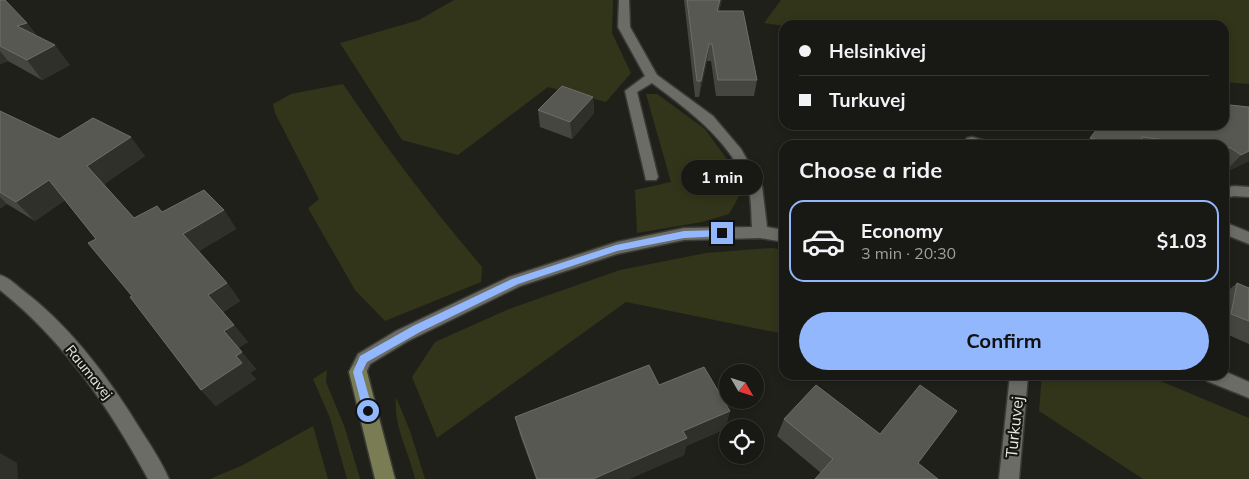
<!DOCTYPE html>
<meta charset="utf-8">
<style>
:root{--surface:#181814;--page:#252522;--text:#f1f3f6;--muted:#9fa0a0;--line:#363734;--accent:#93b7fd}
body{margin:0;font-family:Mulish,sans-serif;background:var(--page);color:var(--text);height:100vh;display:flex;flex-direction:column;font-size:19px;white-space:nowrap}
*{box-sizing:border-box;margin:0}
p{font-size:16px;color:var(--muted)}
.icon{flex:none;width:28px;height:28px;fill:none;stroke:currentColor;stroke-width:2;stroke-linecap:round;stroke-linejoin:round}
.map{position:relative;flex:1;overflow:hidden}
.details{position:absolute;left:779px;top:140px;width:450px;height:240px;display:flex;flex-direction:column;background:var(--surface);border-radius:15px;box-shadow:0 2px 8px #0003,0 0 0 1px var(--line)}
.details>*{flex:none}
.guide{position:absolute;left:779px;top:20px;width:450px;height:110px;border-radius:15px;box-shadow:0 2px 8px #0003,0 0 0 1px var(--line);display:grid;align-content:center;height:110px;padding:0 20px;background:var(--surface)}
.needle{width:32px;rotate:129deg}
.buttons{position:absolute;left:719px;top:364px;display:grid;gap:10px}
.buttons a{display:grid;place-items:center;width:45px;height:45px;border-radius:50%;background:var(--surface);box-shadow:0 2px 8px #0003,0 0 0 1px var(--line);font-size:25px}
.end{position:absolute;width:22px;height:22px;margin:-11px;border:6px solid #93b7fd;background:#111;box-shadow:0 0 0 2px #111}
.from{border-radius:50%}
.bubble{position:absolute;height:35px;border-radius:18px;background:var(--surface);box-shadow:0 2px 8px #0003,0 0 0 1px var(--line);font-size:16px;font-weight:700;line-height:35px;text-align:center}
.guide b{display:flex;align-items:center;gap:18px;height:48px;font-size:19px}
.guide b+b{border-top:1px solid var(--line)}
.guide i{width:12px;height:12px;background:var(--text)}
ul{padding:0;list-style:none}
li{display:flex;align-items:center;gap:15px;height:82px;margin:0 10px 8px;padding:0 10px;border:2px solid transparent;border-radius:15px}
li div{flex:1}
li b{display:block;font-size:19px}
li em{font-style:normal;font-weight:700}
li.current{border-color:var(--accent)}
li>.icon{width:45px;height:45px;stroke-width:1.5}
h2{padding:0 20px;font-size:22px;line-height:60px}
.cta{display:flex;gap:10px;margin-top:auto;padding:10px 20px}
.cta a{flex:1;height:58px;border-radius:30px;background:var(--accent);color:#111;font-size:20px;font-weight:700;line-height:58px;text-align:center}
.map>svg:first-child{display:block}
.green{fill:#323519}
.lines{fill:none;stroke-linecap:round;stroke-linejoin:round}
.street-casing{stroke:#3a3b36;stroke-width:3}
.secondary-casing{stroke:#3a3b36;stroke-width:3}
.street{fill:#6b6c65;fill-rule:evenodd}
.secondary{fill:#7a7d53;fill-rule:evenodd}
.wall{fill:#45463f}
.shaded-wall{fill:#2f3029}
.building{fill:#575851;stroke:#6e6e68}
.route{fill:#93b7fd}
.labels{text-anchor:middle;stroke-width:4.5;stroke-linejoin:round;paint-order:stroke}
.street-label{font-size:14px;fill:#e8e9e4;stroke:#161711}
.near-street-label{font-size:16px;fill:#e8e9e4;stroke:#161711}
</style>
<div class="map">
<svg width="1249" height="479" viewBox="0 0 1249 479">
<rect width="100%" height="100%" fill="#20201a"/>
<!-- green -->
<g class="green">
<path d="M 454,0 L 613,0 L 612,33 L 631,73 L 606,102 L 548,87 L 458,155 L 402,140 L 340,43 L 419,20 Z"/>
<path d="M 781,0 L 1249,0 L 1249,84 L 1224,82 L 1224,25 L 784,26 L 764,23 Z"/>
<path d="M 343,84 C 386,148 432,208 482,267 L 481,282 L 385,321 L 355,290 L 308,208 L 319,199 L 275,113 L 273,104 L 291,94 Z"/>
<path d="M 646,94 L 657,94 L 705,129 L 731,165 L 742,191 L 729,214 L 702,222 L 637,233 L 635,190 L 671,182 Z"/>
<path d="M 772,248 L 784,250 L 784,334 L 626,302 L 437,438 L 412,377 L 435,342 L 509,309 L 620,270 L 706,253 Z"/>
<path d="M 327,370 L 326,382 L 345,428 L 360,479 L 347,479 L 330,418 L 313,379 Z"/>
<path d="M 1042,375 L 1146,375 L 1249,418 L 1249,479 L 1143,479 L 1039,411 Z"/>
<path d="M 396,397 L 410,431 L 425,479 L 415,479 C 409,451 393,426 396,397 Z"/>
<path d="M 313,426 L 328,479 L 210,479 L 243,465 Z"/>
</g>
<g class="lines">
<!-- street casing -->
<g class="street-casing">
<g id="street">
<path d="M 619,0 L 629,0 L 630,27 L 657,75 L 713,116 L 741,149 L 762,186 L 767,227 L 784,230 L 784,242 L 760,238 L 684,240 L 617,254 L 520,286 L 408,341 L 370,364 L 364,377 L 358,380 L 352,377 L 349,372 L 358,354 L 396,331 L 509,277 L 617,242 L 684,228 L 752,227 C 751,214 752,197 747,185 C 729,139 689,111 652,83 L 637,92 L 658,177 L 656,180 L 646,180 L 625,91 L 645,76 L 618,27 Z"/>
<path d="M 972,137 L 990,142 L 992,145 L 967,144 L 965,141 L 967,138 Z"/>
<path d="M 1234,186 L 1249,187 L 1249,197 L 1234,196 L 1224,198 L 1224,188 Z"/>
<path d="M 1224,222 L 1249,232 L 1249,244 L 1224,234 Z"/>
<path d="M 0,275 C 10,278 17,286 25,292 C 73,329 111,381 142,432 C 152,447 162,463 169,479 L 148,479 C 109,407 64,341 0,290 Z"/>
<path d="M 1224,371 L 1249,382 L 1249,398 L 1207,381 L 1204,375 L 1224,375 Z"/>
<path d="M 1010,375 L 1028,375 L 1019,479 L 999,479 Z"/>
</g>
</g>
<!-- secondary casing -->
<g class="secondary-casing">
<path id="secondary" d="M 358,364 L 364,367 L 367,372 L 395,479 L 375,479 L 349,372 L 352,367 Z"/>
</g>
<!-- street -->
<use href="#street" class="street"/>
<!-- secondary -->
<use href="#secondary" class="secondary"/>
</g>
<!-- wall -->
<g class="wall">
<path d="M 0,0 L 27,23 L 37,36 L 70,65 L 42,80 L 8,61 L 0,64 Z"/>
<path d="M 684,0 L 722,0 L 719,11 L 757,80 L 754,96 L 716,96 L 711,61 L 707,61 L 699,97 L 695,97 Z"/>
<path d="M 593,97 L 594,113 L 572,139 L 540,127 L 538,110 Z"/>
<path d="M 0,111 L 59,139 L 145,156 L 104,184 L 134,218 L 162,212 L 224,210 L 236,229 L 199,251 L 227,283 L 240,301 L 223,312 L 248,342 L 238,348 L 256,369 L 250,373 L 256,379 L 216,406 L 201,390 L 132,296 L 96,239 L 65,200 L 35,221 L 7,204 L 0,208 Z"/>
<path d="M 1224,125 L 1249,161 L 1224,173 L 1224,145 L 1085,145 L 1090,138 Z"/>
<path d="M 1237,283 L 1249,288 L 1249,344 L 1224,333 L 1224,294 Z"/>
<path d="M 659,385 L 730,411 L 725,429 L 686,446 L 684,455 L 629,479 L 536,479 L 520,435 L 515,417 Z"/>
<path d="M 957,411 L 821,473 L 777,436 L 784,419 L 880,434 Z"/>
</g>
<!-- shaded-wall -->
<g class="shaded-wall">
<path d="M 720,0 L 722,0 L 715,27 L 717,11 Z"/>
<path d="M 27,23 L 42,42 L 17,26 Z"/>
<path d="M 709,44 L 707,61 L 699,97 L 701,81 Z"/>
<path d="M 55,45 L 70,65 L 42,80 L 27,60 Z"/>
<path d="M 0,51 L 8,61 L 0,64 Z"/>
<path d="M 593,97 L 594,113 L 572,139 L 570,122 Z"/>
<path d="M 131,137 L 145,156 L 103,185 L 87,166 Z"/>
<path d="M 1249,151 L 1249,161 L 1224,173 L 1241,155 Z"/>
<path d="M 49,180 L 66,199 L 35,221 L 16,202 Z"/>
<path d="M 0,197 L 7,204 L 0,209 Z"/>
<path d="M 224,210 L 236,229 L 197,252 L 183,234 Z"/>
<path d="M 227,283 L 240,301 L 222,312 L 208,295 Z"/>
<path d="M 234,325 L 248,342 L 238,348 L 224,331 Z"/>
<path d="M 242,352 L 256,369 L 250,373 L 256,379 L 216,406 L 201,390 L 236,356 Z"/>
<path d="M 730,411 L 725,429 L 686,446 L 684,455 L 629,479 L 593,479 L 683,431 Z"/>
<path d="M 0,453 L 17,463 L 18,479 L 0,479 Z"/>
</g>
<!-- building -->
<g class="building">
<path d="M 0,0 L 5,0 L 27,23 L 17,26 L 55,45 L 27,60 L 0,46 Z"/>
<path d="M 687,0 L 720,0 L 717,11 L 743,11 L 757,80 L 718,80 L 712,44 L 709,44 L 701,81 L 697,81 Z"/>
<path d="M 562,86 L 593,97 L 570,122 L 538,110 Z"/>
<path d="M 1224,104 L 1230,105 L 1249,107 L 1249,151 L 1241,155 L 1231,148 L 1224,147 L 1224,145 L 1207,145 L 1142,137 L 1142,145 L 1122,145 L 1090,138 L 1100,125 L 1224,125 Z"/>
<path d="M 0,111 L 59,139 L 93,118 L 131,137 L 87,166 L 134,218 L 157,206 L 162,212 L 204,190 L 224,210 L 183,234 L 227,283 L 208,295 L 234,325 L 224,331 L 242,352 L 236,356 L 242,363 L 201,390 L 130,297 L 132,296 L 88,243 L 96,239 L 49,180 L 16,202 L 0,192 Z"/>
<path d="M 854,142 L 859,145 L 848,145 Z"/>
<path d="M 1237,283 L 1249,288 L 1249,321 L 1231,314 Z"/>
<path d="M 649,365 L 659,385 L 704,367 L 730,411 L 683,431 L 687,438 L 593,479 L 537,479 L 515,417 Z"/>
<path d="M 816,385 L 880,434 L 920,385 L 957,411 L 918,463 L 938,479 L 815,479 L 833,459 L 784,419 Z"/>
</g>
<!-- route -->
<path class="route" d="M 722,230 L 726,233 L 722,236 L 684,238 L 617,251 L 518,284 L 420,332 L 367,362 L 362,372 L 373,411 L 371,414 L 364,414 L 353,372 L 360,356 L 413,326 L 512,279 L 616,245 L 684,231 Z"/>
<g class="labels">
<!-- street labels -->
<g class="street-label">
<text transform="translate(89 372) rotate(51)" y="5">Raumavej</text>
</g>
<!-- near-street labels -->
<g class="near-street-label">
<text transform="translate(1014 427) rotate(-84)" y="6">Turkuvej</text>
</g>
</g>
</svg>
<div class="buttons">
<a><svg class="needle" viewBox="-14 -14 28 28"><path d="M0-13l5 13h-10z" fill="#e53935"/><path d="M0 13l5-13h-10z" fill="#9fa0a0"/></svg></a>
<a><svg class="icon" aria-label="locate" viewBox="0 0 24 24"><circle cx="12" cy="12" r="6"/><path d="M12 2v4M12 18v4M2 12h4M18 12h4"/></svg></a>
</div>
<i class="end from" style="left:368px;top:411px"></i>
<i class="end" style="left:722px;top:233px"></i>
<div class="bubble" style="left:681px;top:160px;width:82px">1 min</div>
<div class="guide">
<b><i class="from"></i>Helsinkivej</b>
<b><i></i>Turkuvej</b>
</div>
<section class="details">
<h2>Choose a ride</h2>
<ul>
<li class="current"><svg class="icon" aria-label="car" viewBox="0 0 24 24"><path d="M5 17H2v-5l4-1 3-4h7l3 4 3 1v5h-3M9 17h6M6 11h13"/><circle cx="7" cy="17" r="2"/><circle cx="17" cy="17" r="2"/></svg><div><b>Economy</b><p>3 min · 20:30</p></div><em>$1.03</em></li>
</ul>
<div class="cta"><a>Confirm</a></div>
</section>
</div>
